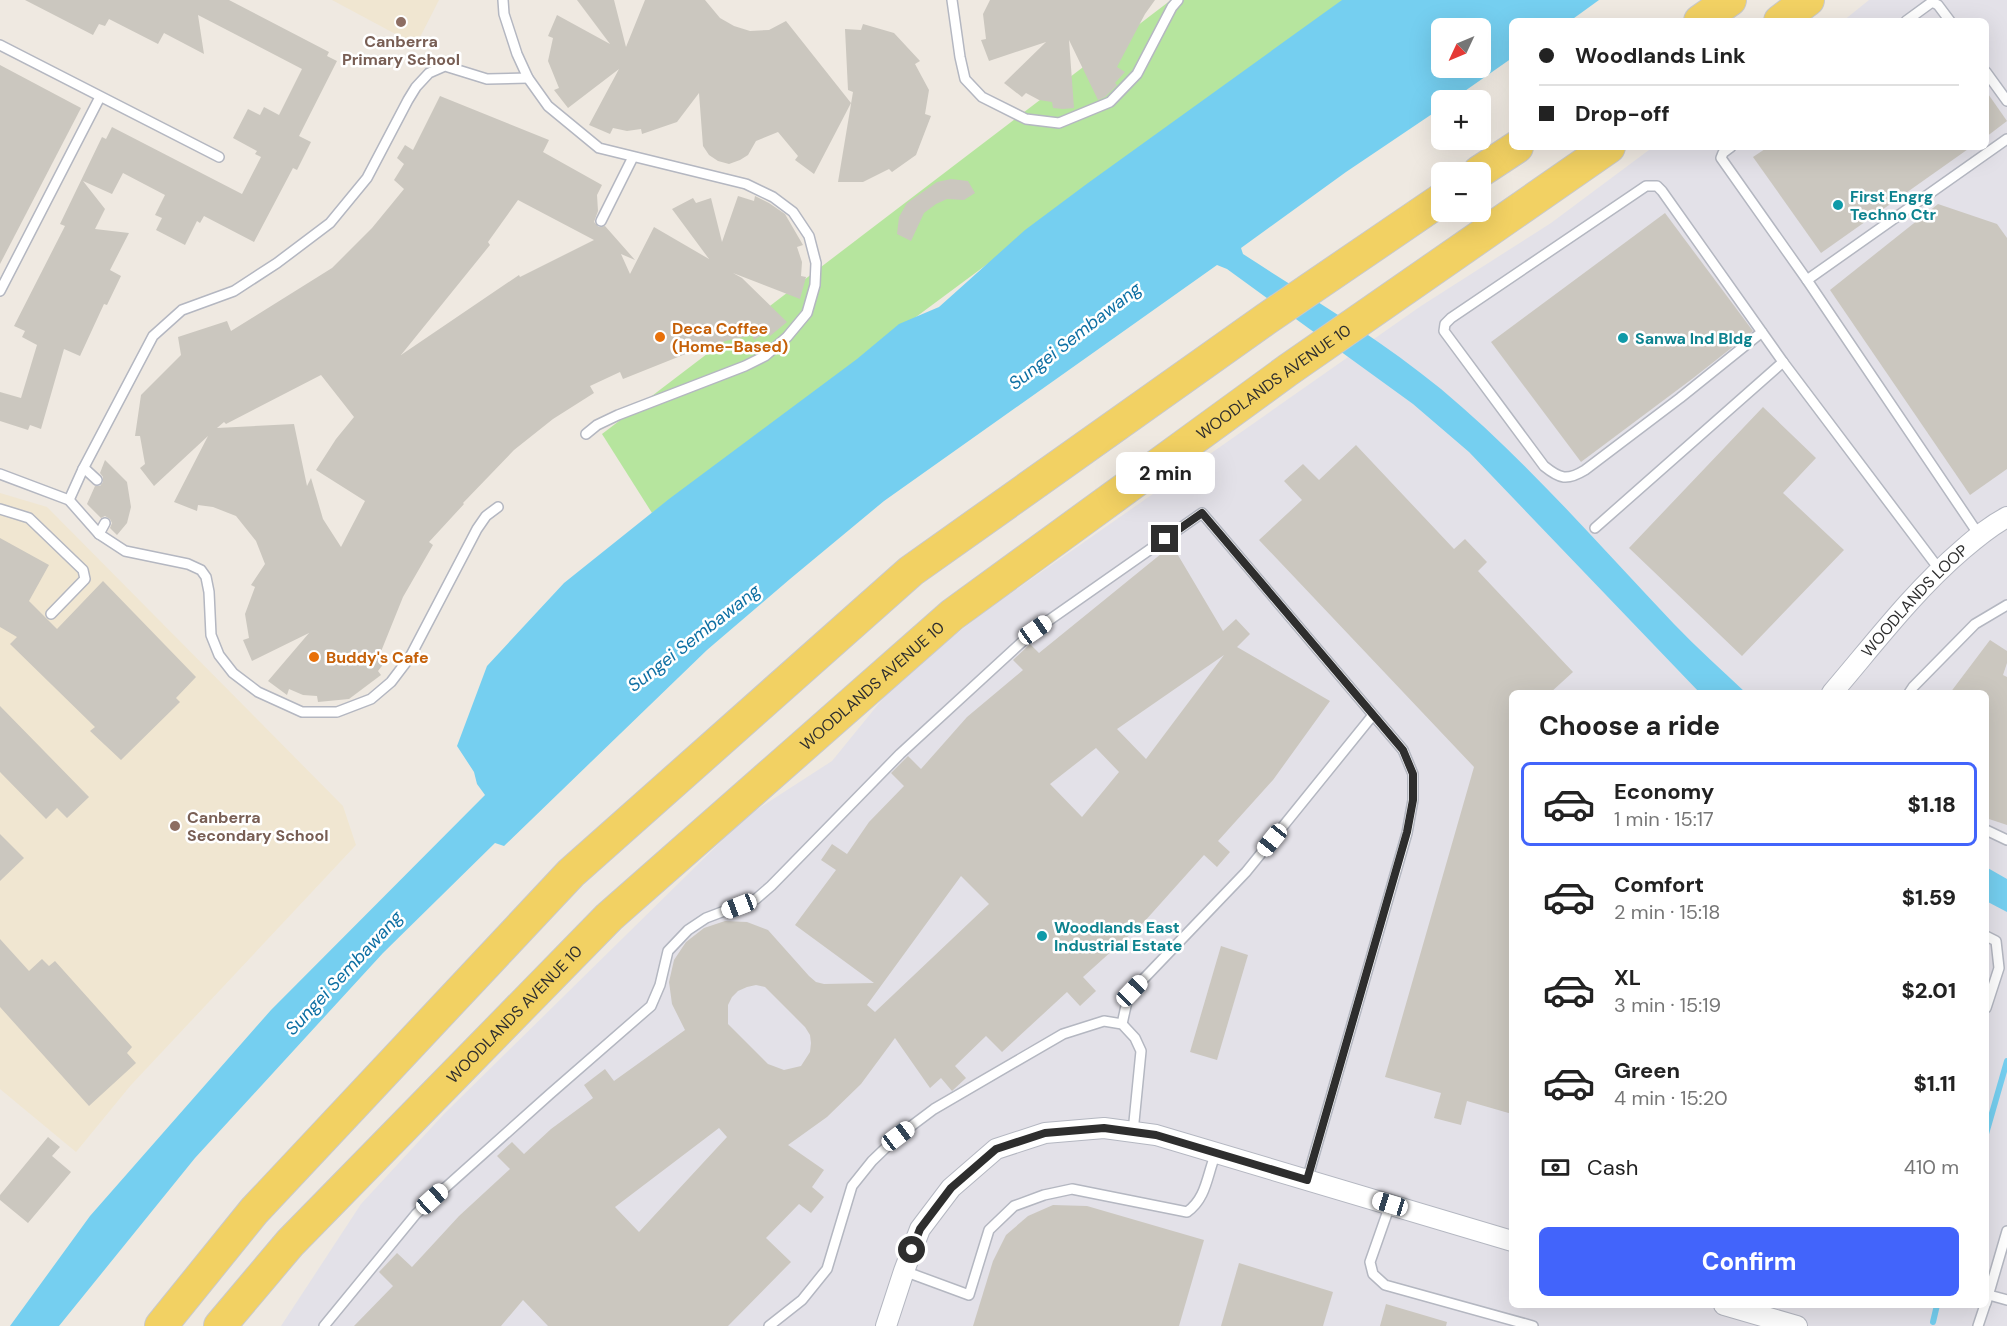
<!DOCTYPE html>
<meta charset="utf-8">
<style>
:root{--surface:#fff;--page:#f2f2f2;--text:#222;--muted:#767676;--line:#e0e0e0;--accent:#4264fb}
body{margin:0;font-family:"DM Sans",sans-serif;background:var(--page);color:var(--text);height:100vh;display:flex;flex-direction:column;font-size:22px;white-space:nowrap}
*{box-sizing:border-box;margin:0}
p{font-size:20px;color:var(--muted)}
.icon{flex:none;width:33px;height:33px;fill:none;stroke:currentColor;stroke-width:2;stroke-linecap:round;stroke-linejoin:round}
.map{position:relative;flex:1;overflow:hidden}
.panel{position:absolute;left:1509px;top:690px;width:480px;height:618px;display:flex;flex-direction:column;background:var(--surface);border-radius:9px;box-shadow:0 6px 24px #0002}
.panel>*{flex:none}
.hud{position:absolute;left:1509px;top:18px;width:480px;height:132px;border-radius:9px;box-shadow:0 6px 24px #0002;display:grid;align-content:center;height:132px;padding:0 30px;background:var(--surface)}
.needle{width:39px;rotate:226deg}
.tools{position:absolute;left:1431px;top:18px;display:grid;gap:12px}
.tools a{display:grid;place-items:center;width:60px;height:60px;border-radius:9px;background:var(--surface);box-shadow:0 6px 24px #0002;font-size:30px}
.end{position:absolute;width:27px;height:27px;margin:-14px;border:8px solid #2e2e2e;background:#fff;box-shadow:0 0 0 3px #fff}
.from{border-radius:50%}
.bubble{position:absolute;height:42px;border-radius:9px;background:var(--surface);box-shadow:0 6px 24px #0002;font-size:20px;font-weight:800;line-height:42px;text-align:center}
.car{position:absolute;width:18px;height:36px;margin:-18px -9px;border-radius:8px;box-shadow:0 0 4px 2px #0007;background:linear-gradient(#fff 24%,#345 0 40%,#fff 0 76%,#345 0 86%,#fff 0)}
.hud b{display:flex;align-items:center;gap:21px;height:57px;font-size:22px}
.hud b+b{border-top:2px solid var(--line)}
.hud i{width:15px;height:15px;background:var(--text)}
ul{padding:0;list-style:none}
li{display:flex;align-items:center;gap:18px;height:84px;margin:0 12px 9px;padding:0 18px;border:3px solid transparent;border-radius:9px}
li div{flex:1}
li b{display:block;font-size:22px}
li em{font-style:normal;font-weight:800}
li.on{border-color:var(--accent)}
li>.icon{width:54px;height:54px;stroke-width:1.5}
h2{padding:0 30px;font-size:27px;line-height:72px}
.pay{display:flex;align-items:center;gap:15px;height:66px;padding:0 30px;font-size:22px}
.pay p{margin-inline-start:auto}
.action{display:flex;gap:12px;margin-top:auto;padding:12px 30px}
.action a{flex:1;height:69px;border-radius:9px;background:var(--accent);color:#fff;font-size:24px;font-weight:800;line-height:69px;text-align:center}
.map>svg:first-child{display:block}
.industrial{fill:#e3e1e8;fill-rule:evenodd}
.education{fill:#f0e6d1}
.green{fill:#b6e59e}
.water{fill:#75cff0;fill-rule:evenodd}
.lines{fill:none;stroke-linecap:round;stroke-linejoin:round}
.stream{stroke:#75cff0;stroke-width:6}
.building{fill:#cbc7bf;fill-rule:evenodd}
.service-casing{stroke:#b4b7c1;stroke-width:12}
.minor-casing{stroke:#b4b7c1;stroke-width:22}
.primary-casing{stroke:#c9c9c9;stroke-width:34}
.service{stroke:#fff;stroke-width:9}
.minor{stroke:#fff;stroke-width:20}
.primary{stroke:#f2d163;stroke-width:32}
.route{stroke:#2e2e2e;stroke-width:8}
.education-dot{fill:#8d6e63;stroke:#fff;stroke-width:2}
.culture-dot{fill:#0f9aa8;stroke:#fff;stroke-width:2}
.food-dot{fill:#e8710a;stroke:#fff;stroke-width:2}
.labels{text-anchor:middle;stroke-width:5;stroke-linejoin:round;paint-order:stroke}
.education-label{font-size:16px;font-weight:bold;fill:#785e54;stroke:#fff}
.culture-label{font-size:16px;font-weight:bold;fill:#0d838f;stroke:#fff;text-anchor:start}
.food-label{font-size:16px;font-weight:bold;fill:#c56008;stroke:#fff;text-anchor:start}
.street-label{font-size:16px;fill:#2e2e2e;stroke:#fff}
.water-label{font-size:18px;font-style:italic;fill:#0d6fa3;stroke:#fff}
</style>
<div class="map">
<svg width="2007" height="1326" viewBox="0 0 2007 1326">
<rect width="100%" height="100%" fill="#efe9e1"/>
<!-- industrial -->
<path class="industrial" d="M 1869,0 L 2007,0 L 2007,1326 L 281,1326 L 361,1204 L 444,1114 L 747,816 L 832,761 L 898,680 L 983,613 L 1421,306 L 1551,223 L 1653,147 L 1986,147 L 1986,21 L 1843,21 ZM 1512,693 L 1986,693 L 1986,1305 L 1512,1305 Z"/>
<!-- education -->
<g class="education">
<path d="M 332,0 L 439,0 L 416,45 Z"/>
<path d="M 0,493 L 47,507 L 343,806 L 356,845 L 131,1085 L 76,1152 L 0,1089 Z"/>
</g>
<!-- green -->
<path class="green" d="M 1171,0 L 1343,0 L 652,513 L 602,434 Z"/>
<!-- water -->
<g class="water">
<path d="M 1342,0 L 1599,0 L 1570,21 L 1512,21 L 1512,58 L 1452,100 L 1442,100 L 1441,108 L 1346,172 L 1241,248 L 1243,254 C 1309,297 1379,338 1441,389 C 1526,460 1598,544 1674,624 C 1697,648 1722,670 1746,693 L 1700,693 L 1469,452 L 1413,404 L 1227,269 L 1217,265 L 884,501 L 790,579 L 707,650 L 504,846 L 495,843 L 383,953 L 195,1158 L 59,1326 L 10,1326 L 90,1216 L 271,1010 L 485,795 L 477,784 L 474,772 L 457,746 L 487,666 L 564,583 L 669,499 L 857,359 L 899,324 L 939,307 L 1025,230 L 1088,183 ZM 1442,28 L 1480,28 L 1480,68 L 1442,68 Z"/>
<path d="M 1986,867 L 2007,879 L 2007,912 L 1986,901 Z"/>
</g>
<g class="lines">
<!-- stream -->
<g class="stream">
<path d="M 1986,1134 L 2007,1061"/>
<path d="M 1933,1322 L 1937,1305"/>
</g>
</g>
<!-- building -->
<g class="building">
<path d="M 25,0 L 229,0 L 329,52 L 327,56 L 337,61 L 299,136 L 311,142 L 297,170 L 293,168 L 254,242 L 204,216 L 200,223 L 197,221 L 185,245 L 156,230 L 162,218 L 155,215 L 165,195 L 123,173 L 112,194 L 83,181 L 105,209 L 95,229 L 129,233 L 110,270 L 121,276 L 107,305 L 104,304 L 80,356 L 64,349 L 41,429 L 30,425 L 28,430 L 0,421 L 0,392 L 21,398 L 37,345 L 22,337 L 25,331 L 14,326 L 65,226 L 60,224 L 102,137 L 106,139 L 112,127 L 242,194 L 261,157 L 255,154 L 257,151 L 233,138 L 248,109 L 260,115 L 264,107 L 279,115 L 302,69 L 198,15 L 204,54 L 164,33 L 158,44 L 109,19 L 105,26 L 99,24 L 93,35 Z"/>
<path d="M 577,0 L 614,0 L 626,47 L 645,0 L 705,0 L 720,18 L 734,26 L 750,31 L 769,30 L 786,21 L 851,103 L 814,174 L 795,160 L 798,156 L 778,132 L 756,141 L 748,155 L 740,160 L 729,164 L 718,161 L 709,155 L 703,146 L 699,93 L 677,122 L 642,134 L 641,129 L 627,131 L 613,128 L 610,134 L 589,125 L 619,69 L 568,108 L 554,90 L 559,88 L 548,61 L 553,38 L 548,36 L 557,15 L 610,44 Z"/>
<path d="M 990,0 L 1155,0 L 1145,14 L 1117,67 L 1125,72 L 1115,83 L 1117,85 L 1105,97 L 1098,100 L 1069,40 L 1074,108 L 1063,109 L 1053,108 L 1052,102 L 1039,100 L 1026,93 L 1022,97 L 1004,83 L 1046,42 L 989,61 L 981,40 L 986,39 L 983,14 Z"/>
<path d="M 863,24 L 894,33 L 920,61 L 915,64 L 929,90 L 925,114 L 931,116 L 916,155 L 892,172 L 889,169 L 863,182 L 838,182 L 853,92 L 848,90 L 845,29 L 861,30 Z"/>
<path d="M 0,65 L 81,108 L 0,264 Z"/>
<path d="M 1986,91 L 2007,121 L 1986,137 Z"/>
<path d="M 440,96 L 549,140 L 543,152 L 602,185 L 597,195 L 598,211 L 594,222 L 599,227 L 605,226 L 635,260 L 621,254 L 630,274 L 654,227 L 709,259 L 672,209 L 693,198 L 696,203 L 711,198 L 722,242 L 738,196 L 754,201 L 755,196 L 769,203 L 785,214 L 803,245 L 797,247 L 802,262 L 801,276 L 806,277 L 800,299 L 733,273 L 742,278 L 787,322 L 770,336 L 767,332 L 754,340 L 752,335 L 708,345 L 623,379 L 620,372 L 590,386 L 594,393 L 553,419 L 514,450 L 463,503 L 464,504 L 429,542 L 433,545 L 403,597 L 380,654 L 388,658 L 378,671 L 381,675 L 349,699 L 318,702 L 317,696 L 303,695 L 289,689 L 287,695 L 268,681 L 309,633 L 252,661 L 243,640 L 249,638 L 245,614 L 255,587 L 251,585 L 265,564 L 256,541 L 236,516 L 213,507 L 198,505 L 197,511 L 174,502 L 208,436 L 154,486 L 140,468 L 145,464 L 140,436 L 135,436 L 141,395 L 181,355 L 178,337 L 227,321 L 231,331 L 332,268 L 372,228 L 404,189 L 394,180 L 404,164 L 397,158 L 405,145 L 413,150 ZM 518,200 L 594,240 L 520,277 L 519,275 L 401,355 L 490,245 L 488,242 ZM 321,375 L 354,417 L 336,439 L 316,470 L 365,501 L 341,547 L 323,519 L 311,478 L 307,486 L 294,424 L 217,428 L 224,422 L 226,424 Z"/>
<path d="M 1768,147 L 1971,147 L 1821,253 L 1753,157 Z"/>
<path d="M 951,179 L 968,181 L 975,193 L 964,200 L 947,199 L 936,204 L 924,213 L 911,241 L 897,234 L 899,217 L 907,203 L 937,182 Z"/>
<path d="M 1938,204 L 1997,224 L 2007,238 L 2007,469 L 1970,495 L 1830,290 Z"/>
<path d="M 1665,213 L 1753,331 L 1692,379 L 1581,462 L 1491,342 Z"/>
<path d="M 1763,407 L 1816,458 L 1783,493 L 1844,550 L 1742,656 L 1629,548 Z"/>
<path d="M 1356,445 L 1454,549 L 1465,539 L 1487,562 L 1478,571 L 1573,672 L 1550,693 L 1512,693 L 1512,1114 L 1467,1101 L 1461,1125 L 1434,1118 L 1441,1093 L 1385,1077 L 1474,767 L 1259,540 L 1302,500 L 1284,481 L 1303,464 L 1319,480 Z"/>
<path d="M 105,460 L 127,482 L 131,507 L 127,523 L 117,535 L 110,528 L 112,523 L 110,519 L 105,516 L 101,518 L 87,504 L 95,486 L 100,486 L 103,482 L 103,477 L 100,473 Z"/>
<path d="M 0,538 L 49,565 L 29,601 L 57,629 L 103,581 L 196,677 L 176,698 L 180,702 L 121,760 L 90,731 L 95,727 L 10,644 L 17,637 L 0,627 Z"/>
<path d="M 1172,545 L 1223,631 L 1236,619 L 1250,634 L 1237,647 L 1330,701 L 1273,780 L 1218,841 L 1230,852 L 1217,867 L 1204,855 L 1144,922 L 1083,977 L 1096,991 L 1080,1006 L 1067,992 L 1002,1052 L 986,1036 L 955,1066 L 966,1078 L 952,1091 L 941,1078 L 930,1088 L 895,1038 L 861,1084 L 827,1117 L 788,1145 L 824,1170 L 812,1187 L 824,1197 L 811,1213 L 799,1204 L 766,1238 L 791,1262 L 728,1326 L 548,1326 L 523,1300 L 501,1326 L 354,1326 L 393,1286 L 379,1272 L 397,1253 L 412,1267 L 459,1216 L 510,1169 L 497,1156 L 512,1142 L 524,1154 L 551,1129 L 593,1098 L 584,1085 L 605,1069 L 614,1081 L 685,1030 L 672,1004 L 669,982 L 674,960 L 686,942 L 704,928 L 725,921 L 747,922 L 768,930 L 809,976 L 816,982 L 824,984 L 874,983 L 795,925 L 836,870 L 821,860 L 832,844 L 847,854 L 869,822 L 904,786 L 891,773 L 908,756 L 921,769 L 967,717 L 1023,670 L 1013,660 L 1030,644 L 1039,653 ZM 1224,655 L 1146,759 L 1117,729 ZM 1096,748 L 1119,772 L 1082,817 L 1050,784 ZM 961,876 L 989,904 L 875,1012 L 867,1005 ZM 756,985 L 765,987 L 805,1027 L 810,1035 L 811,1043 L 810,1052 L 801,1066 L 784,1070 L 768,1064 L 728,1024 L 728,1005 L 732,997 L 738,991 L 747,987 ZM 719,1128 L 727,1137 L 639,1232 L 615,1207 Z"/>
<path d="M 1990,640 L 2007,651 L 2007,663 L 2003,675 L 2007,677 L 2007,825 L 1986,818 L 1986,693 L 1950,693 Z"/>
<path d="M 0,706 L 89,797 L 67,818 L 57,808 L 46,819 L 0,772 Z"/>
<path d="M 0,834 L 24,858 L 0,881 Z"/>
<path d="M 0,939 L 29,971 L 42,959 L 49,966 L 55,961 L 132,1047 L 127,1053 L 136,1063 L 89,1106 L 0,1007 Z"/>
<path d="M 1221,946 L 1248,955 L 1217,1060 L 1190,1052 Z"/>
<path d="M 48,1137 L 60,1147 L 52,1156 L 71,1172 L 28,1223 L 0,1200 L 0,1195 Z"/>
<path d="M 1053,1205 L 1087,1206 L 1204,1240 L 1179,1326 L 973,1326 L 993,1261 L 1006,1235 L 1028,1216 Z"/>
<path d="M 1239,1263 L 1333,1292 L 1323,1326 L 1221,1326 Z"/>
<path d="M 1386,1304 L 1447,1322 L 1446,1326 L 1380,1326 Z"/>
</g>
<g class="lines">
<!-- service casing -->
<g class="service-casing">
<g id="service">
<path d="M 503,0 L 504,14 L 517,54 L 528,78 L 548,106 L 599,148 L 746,184 L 773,197 L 793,212 L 809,236 L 816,263 L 815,285 L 807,313 L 787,337 L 765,356 L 745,366 L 618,415 L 597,425 L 586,434"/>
<path d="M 952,0 L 960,57 L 965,79 L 982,97 L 1026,119 L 1059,123 L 1110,102 L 1137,74 L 1172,7 L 1178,0"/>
<path d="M 1906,21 L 1932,2 L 1938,5 L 1950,21"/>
<path d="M 0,45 L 219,157"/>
<path d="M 1986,72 L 2007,101"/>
<path d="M 1731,147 L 1723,153 L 1721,158 L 1807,280 L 1979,535"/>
<path d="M 601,221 L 633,157"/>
<path d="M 1807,280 L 2007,139"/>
<path d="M 0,291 L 100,97"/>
<path d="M 1762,332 L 1680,398 L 1585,470 C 1567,481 1560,479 1544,466 L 1444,331 L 1445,324 L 1451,318 L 1646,186 L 1657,186 L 1662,191 L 1783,362 L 1939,569"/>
<path d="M 83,469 L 84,468 L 97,480"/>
<path d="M 0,474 L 69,500 L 99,534 L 125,551 L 188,564 L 201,570 L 206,577 L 209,592 L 211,635 L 219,655 L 233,673 L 258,692 L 302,712 L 337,712 L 371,699 L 391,682 L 410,657 L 477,529 L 486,516 L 498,507"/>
<path d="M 69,500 L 83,469 L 153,336 L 182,310 L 234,291 L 277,263 L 330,223 L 367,178 L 408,100 L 416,87 L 429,73 L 445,66 L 487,79 L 528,78"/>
<path d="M 0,509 L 29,518 L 83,570 L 85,579 L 51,614"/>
<path d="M 1595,528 L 1783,362"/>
<path d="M 99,534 L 105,523"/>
<path d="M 1909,693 L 1913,687 L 1975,624 L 2007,605"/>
<path d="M 1986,830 L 2007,840"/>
<path d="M 1986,936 L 1996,941 L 1999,968 L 1986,1008"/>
<path d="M 1122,1024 L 1128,997 L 1132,991 L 1246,872 L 1373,715"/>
<path d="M 1390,1205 L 1370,1262 L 1373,1274 L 1385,1285 L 1533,1326"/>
<path d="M 904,1271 L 969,1295 L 989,1230 L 1014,1206 L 1044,1195 L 1072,1189 L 1187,1212 C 1207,1198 1207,1174 1216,1153"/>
<path d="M 1989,1295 L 2007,1300"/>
<path d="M 1986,1303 L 2007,1231"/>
<path d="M 324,1326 L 416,1214 L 550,1094 L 651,1006 L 660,985 L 668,951 L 688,930 L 706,918 L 756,899 L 771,886 L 900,754 L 1035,630 L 1202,513 L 1403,750 L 1413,774 L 1413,800 L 1407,833 L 1307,1180"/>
<path d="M 769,1326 L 802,1300 L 827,1269 L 852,1186 L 872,1161 L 898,1136 L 934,1109 L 1063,1034 L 1104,1021 L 1122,1024 L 1135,1038 L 1141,1051 L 1133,1132"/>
<path d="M 1978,1326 L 1985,1305"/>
</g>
</g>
<!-- minor casing -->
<g class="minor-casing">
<g id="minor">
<path id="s1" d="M 1832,693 C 1874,644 1913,592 1962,550 C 1977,537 1990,526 2007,517"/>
<path d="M 1724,1305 L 1797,1326"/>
<path d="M 886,1326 L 904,1271 L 920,1229 L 951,1188 L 996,1149 L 1045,1133 L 1104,1128 L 1156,1135 L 1512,1241"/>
</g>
</g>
<!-- primary casing -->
<g class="primary-casing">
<g id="primary">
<path d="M 1700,21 L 1730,0"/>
<path d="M 1780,21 L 1808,0"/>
<path d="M 1479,172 L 1517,147"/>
<path d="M 161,1326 L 254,1211 L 571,873 L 911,571 L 1266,319 L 1442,199"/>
<path id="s2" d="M 220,1326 L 290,1243 L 609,917 L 952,615 L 1288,370 L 1609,147"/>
</g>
</g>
<!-- service -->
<use href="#service" class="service"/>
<!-- minor -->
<use href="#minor" class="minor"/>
<!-- primary -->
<use href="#primary" class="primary"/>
</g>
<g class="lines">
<!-- route -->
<path class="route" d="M 912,1250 L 920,1229 L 951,1188 L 996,1149 L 1045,1133 L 1104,1128 L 1156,1135 L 1307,1180 L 1407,832 L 1413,800 L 1413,774 L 1403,750 L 1202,513 L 1165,539"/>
</g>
<!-- markers -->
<g class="education-dot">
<circle cx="401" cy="22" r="6"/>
<circle cx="175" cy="826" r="6"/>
</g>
<g class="culture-dot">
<circle cx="1838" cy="205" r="6"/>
<circle cx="1623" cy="338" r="6"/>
<circle cx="1042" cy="936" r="6"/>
</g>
<g class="food-dot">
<circle cx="660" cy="337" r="6"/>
<circle cx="314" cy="657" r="6"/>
</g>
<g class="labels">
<!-- education labels -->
<g class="education-label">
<text x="401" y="47">Canberra<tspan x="401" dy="18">Primary School</tspan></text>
<text x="187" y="823" text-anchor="start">Canberra<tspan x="187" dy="18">Secondary School</tspan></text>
</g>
<!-- culture labels -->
<g class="culture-label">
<text x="1850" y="202">First Engrg<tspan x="1850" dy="18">Techno Ctr</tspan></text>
<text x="1635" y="344">Sanwa Ind Bldg</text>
<text x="1054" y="933">Woodlands East<tspan x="1054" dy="18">Industrial Estate</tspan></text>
</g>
<!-- food labels -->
<g class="food-label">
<text x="672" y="334">Deca Coffee<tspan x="672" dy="18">(Home-Based)</tspan></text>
<text x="326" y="663">Buddy's Cafe</text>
</g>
<!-- street labels -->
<g class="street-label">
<text dy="6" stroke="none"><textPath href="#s2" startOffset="1419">WOODLANDS AVENUE 10</textPath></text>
<text dy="6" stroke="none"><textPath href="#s1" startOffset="124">WOODLANDS LOOP</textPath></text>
<text dy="6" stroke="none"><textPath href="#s2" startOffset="915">WOODLANDS AVENUE 10</textPath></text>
<text dy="6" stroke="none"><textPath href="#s2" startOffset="429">WOODLANDS AVENUE 10</textPath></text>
</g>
<!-- water labels -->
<g class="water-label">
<text transform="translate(1075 336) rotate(-38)" y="6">Sungei Sembawang</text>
<text transform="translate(694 638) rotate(-38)" y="6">Sungei Sembawang</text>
<text transform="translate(344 973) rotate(-47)" y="6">Sungei Sembawang</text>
</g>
</g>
</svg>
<div class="tools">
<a><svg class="needle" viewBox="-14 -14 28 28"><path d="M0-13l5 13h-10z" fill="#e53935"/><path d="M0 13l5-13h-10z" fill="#767676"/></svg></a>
<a>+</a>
<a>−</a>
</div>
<i class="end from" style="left:912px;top:1250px"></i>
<i class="end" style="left:1165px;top:539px"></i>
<div class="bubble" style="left:1116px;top:452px;width:99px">2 min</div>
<i class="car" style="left:1035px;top:630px;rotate:55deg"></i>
<i class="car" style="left:1272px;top:840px;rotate:219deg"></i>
<i class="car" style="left:739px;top:906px;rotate:249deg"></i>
<i class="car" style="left:1132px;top:991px;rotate:44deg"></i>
<i class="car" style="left:898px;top:1136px;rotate:53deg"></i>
<i class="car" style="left:432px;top:1199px;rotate:48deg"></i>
<i class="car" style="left:1390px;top:1204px;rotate:287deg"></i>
<div class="hud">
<b><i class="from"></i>Woodlands Link</b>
<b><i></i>Drop-off</b>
</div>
<section class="panel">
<h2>Choose a ride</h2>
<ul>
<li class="on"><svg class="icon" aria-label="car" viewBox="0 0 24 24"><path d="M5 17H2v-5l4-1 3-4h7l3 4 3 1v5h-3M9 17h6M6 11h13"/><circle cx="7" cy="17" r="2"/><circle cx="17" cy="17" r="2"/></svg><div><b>Economy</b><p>1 min · 15:17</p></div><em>$1.18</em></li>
<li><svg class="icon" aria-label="car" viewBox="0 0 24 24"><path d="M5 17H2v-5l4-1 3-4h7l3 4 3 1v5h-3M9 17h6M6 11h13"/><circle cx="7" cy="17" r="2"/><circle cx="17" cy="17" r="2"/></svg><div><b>Comfort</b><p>2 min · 15:18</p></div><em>$1.59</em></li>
<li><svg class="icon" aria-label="car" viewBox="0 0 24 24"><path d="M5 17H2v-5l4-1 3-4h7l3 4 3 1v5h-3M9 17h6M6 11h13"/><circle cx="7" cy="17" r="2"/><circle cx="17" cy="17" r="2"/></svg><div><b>XL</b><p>3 min · 15:19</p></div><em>$2.01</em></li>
<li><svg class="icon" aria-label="car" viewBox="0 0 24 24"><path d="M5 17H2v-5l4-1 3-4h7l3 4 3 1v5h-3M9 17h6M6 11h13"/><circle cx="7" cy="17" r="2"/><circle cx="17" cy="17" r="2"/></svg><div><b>Green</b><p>4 min · 15:20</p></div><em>$1.11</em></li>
</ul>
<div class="pay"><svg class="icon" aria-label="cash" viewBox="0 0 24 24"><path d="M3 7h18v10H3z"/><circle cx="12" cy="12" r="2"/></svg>Cash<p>410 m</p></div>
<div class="action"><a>Confirm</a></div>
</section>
</div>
